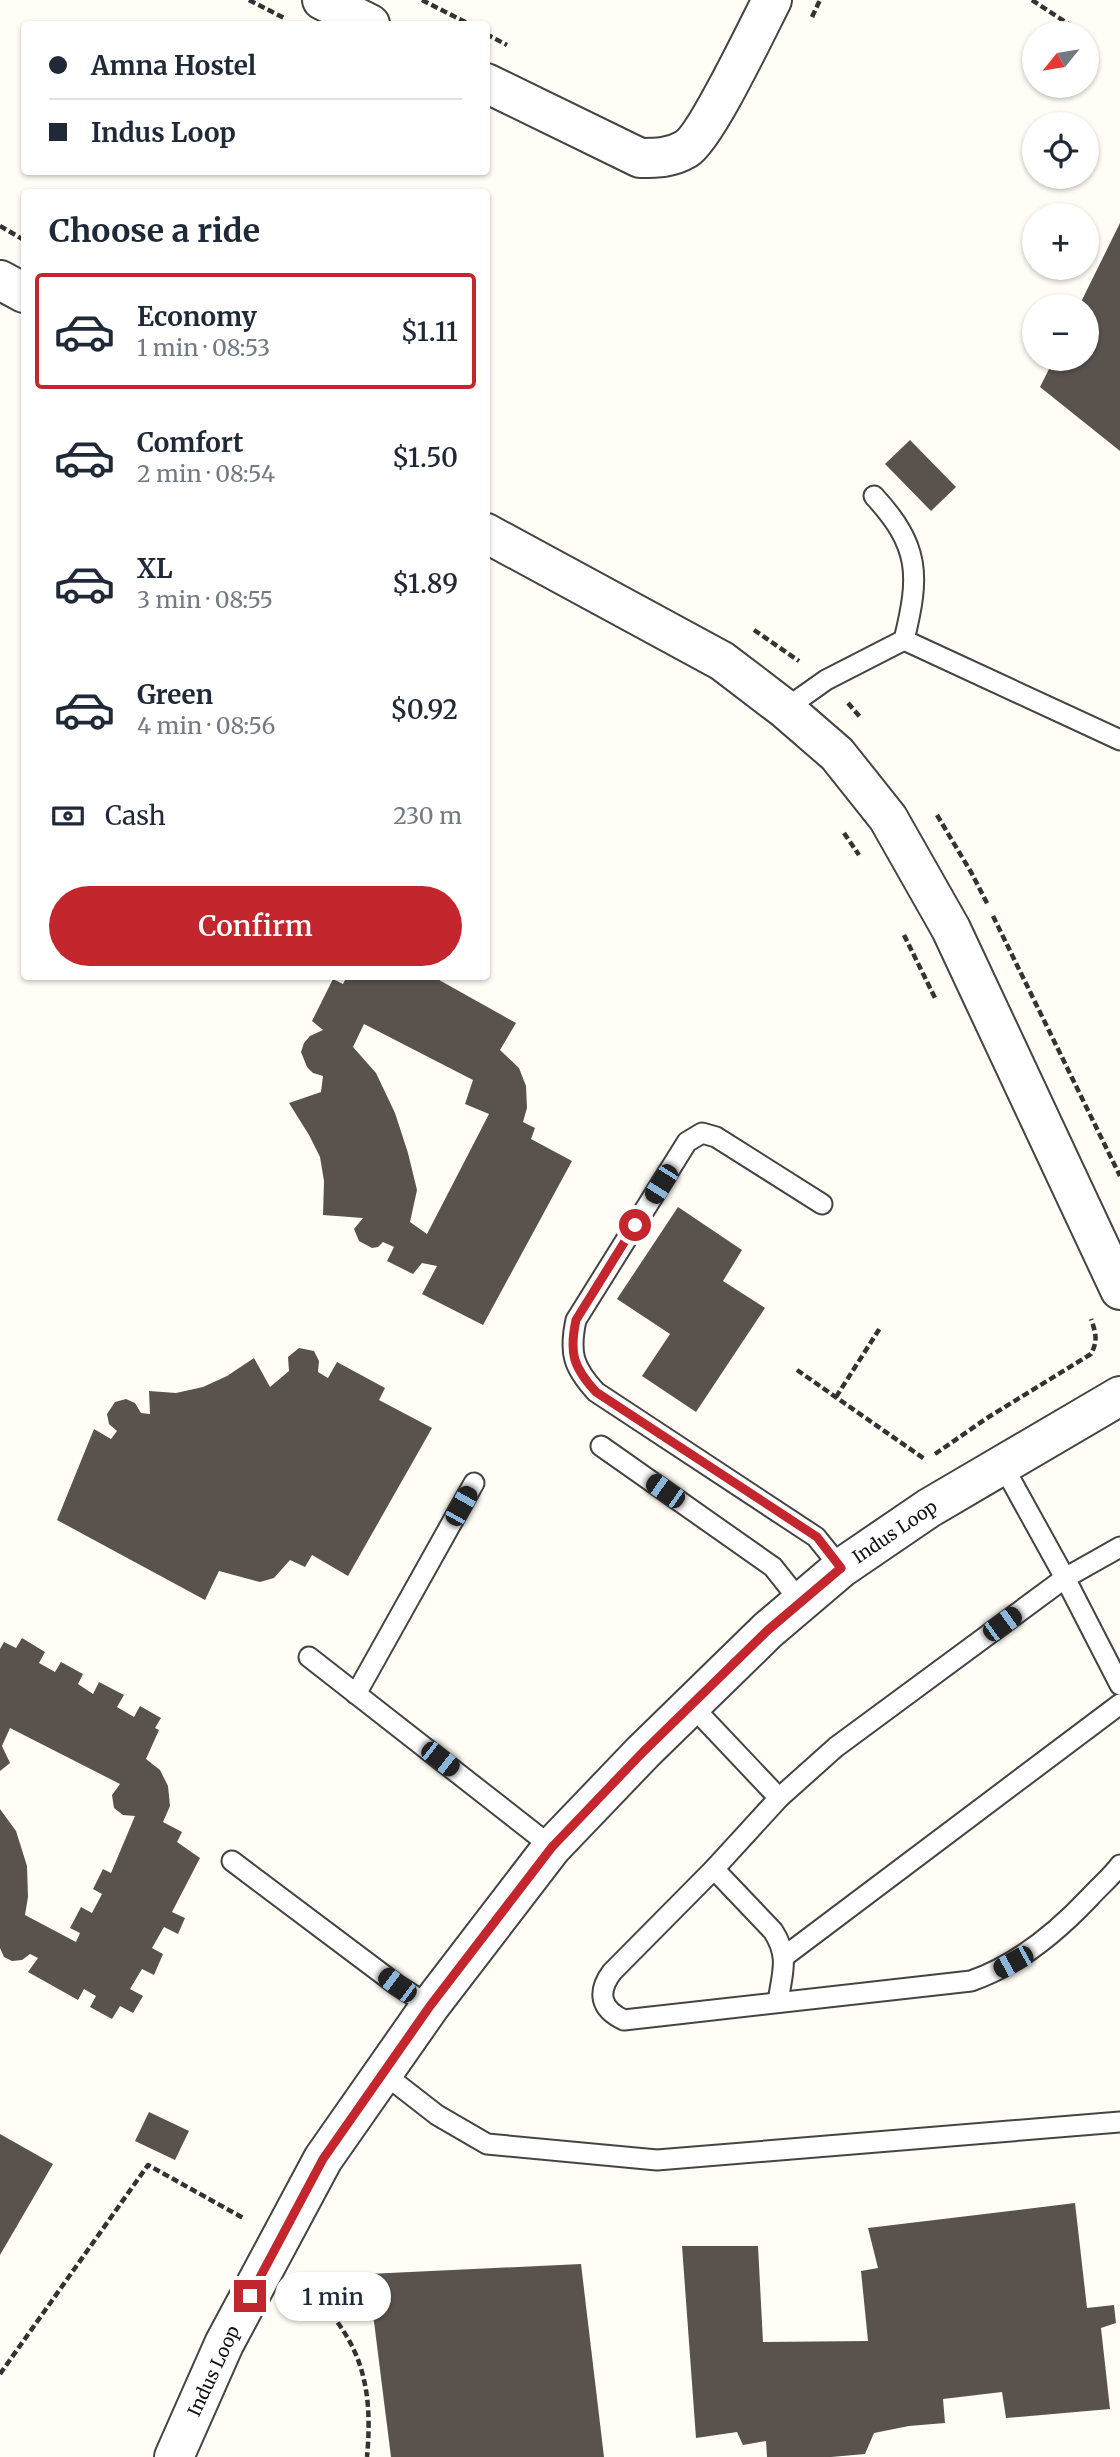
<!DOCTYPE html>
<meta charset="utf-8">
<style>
:root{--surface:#fff;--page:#f2f2f3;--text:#1f2937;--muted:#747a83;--line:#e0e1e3;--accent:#c4262e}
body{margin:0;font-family:Merriweather,serif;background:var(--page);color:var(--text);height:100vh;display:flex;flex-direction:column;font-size:26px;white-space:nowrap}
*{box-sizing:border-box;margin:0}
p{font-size:23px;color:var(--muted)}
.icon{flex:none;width:38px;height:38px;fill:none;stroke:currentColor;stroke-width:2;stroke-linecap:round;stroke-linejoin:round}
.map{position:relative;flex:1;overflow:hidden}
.details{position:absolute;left:21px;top:189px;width:469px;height:791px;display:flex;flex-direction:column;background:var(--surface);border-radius:7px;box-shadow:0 2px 5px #0004}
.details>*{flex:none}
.banner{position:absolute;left:21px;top:21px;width:469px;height:154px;border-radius:7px;box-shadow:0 2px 5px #0004;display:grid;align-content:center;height:154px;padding:0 28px;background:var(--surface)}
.needle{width:46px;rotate:240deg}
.buttons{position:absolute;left:1022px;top:21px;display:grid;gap:14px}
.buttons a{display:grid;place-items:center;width:77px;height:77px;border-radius:50%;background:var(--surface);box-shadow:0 2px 5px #0004;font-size:35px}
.end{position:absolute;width:32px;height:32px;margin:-16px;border:9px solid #c4262e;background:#fff;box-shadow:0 0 0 4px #fff}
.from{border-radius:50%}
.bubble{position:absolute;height:49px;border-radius:24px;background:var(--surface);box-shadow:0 2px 5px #0004;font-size:23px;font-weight:600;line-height:49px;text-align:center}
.car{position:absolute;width:21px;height:42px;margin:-21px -10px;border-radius:9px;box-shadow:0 0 5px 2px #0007;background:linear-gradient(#222 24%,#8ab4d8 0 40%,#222 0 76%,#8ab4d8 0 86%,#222 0)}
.banner b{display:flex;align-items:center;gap:24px;height:66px;font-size:26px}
.banner b+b{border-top:2px solid var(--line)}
.banner i{width:18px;height:18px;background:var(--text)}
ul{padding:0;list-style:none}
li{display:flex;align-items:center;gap:21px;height:116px;margin:0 14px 10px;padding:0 14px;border:4px solid transparent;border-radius:7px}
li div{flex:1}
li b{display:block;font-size:26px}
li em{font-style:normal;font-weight:600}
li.current{border-color:var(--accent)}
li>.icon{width:63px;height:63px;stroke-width:1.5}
h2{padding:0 28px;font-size:32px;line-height:84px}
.pay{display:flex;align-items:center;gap:18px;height:77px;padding:0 28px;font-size:26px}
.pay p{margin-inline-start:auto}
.action{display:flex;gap:14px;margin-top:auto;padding:14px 28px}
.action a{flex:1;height:80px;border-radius:42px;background:var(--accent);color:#fff;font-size:28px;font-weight:600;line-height:80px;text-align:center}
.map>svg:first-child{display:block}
.building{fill:#5a524d;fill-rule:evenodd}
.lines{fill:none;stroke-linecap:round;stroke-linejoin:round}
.lane-casing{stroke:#444;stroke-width:23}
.street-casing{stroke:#444;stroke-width:42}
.path{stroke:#333;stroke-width:4.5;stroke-dasharray:7 3.5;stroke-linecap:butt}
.lane{stroke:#fff;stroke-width:19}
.street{stroke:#fff;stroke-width:38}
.route{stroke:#c4262e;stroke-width:9}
.labels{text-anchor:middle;stroke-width:7;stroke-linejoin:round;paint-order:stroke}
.street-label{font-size:18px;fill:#111;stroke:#fff}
</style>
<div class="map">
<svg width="1120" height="2457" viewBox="0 0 1120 2457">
<rect width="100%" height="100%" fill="#fffdf5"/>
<!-- building -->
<g class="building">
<path d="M 1120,223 L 1120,451 L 1040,387 L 1054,359 L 1087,359 L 1087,306 L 1079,306 Z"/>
<path d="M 910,440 L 956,487 L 931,511 L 885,464 Z"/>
<path d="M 347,976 L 432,976 L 516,1023 L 500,1050 L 519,1068 L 526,1086 L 527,1108 L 523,1122 L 535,1128 L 531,1139 L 572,1161 L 483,1325 L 422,1294 L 437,1266 L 422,1263 L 413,1274 L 387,1261 L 394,1247 L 383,1242 L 378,1247 L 372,1248 L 359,1241 L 354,1229 L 363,1218 L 323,1215 L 324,1181 L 320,1157 L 309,1135 L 289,1103 L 321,1092 L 323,1076 L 313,1073 L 307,1067 L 301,1052 L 304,1043 L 310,1036 L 323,1030 L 312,1021 L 333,979 L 343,984 ZM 364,1024 L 473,1080 L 465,1104 L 489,1114 L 427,1234 L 410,1222 L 417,1190 L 408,1153 L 395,1113 L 376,1073 L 353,1047 Z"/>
<path d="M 678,1207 L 742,1250 L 723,1281 L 765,1308 L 696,1412 L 642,1376 L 670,1334 L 617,1299 Z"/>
<path d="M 299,1348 L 314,1351 L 319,1361 L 318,1372 L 328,1378 L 337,1362 L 385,1388 L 379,1400 L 432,1428 L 348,1576 L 312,1555 L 305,1567 L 290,1560 L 274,1578 L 260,1582 L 219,1571 L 205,1600 L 57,1520 L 94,1429 L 111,1439 L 117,1431 L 109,1424 L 107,1414 L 115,1402 L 126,1399 L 135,1403 L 141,1413 L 150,1414 L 149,1391 L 176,1393 L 203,1387 L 227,1376 L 254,1358 L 270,1387 L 289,1371 L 288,1357 Z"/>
<path d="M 22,1638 L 45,1652 L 39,1663 L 55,1672 L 61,1662 L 83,1674 L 78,1684 L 93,1694 L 99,1682 L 124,1695 L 117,1707 L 134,1717 L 140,1706 L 161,1718 L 155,1728 L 159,1730 L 146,1759 L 160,1770 L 168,1786 L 170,1806 L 163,1822 L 182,1832 L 177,1842 L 200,1858 L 172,1912 L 185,1918 L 178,1934 L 164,1927 L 152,1948 L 163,1954 L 154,1975 L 142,1969 L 130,1989 L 143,1996 L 133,2013 L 120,2006 L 112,2019 L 90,2007 L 96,1996 L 84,1989 L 78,2000 L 28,1972 L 38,1958 L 30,1954 L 22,1960 L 12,1961 L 4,1957 L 0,1948 L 0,1809 L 16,1831 L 27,1866 L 28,1897 L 25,1915 L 76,1942 L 80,1933 L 70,1928 L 81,1907 L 92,1913 L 102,1894 L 93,1889 L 103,1869 L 111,1873 L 135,1816 L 123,1815 L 114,1808 L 112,1795 L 120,1784 L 10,1728 L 2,1746 L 10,1763 L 0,1771 L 0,1649 L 4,1642 L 16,1648 Z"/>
<path d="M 149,2112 L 189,2131 L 175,2160 L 135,2141 Z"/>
<path d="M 0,2134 L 53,2164 L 0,2255 Z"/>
<path d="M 1075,2203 L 1087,2308 L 1114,2305 L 1116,2323 L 1101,2328 L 1110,2409 L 1006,2418 L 1002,2392 L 943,2399 L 945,2423 L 909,2426 L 874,2433 L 865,2454 L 831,2457 L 767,2457 L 766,2441 L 743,2445 L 737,2432 L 696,2438 L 682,2246 L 758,2246 L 763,2342 L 868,2341 L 861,2271 L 878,2268 L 868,2228 Z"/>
<path d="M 581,2264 L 604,2457 L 391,2457 L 368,2274 Z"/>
</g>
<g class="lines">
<!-- lane casing -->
<g class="lane-casing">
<g id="lane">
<path d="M 904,640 L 1120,740"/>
<path d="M 785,709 L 826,680 L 904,640 C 920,575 920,546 874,496"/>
<path d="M 822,1204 L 716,1137 L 702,1133 L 687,1142 L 576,1320 C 569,1353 573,1367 596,1392 L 816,1537 L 841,1568"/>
<path d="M 601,1446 L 773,1567 L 800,1601"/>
<path d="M 1002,1464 L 1065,1578 L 1120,1685"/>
<path d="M 1120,1547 L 1065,1578 L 836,1747 L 779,1798 L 714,1869 L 612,1972 C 597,1992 600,2009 624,2020 L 971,1981 C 1018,1965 1057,1932 1090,1897 C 1100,1886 1112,1876 1120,1865"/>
<path d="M 309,1657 L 552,1847"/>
<path d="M 356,1694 L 474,1483"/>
<path d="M 692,1706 L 779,1798"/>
<path d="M 232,1861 L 397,1985 L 430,2006"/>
<path d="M 714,1869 L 773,1931 C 790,1957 782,1973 778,2002"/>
<path d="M 785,1956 L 1120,1704"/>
<path d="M 383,2073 L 437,2115 L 487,2144 L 657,2160 L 1120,2122"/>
</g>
</g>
<!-- street casing -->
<g class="street-casing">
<g id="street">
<path d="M 322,0 L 370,24"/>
<path d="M 486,83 L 640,158 C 657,158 671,158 686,149 C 706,137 758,27 772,0"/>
<path d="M 0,280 L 24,293"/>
<path d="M 486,533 L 722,661 L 785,709 L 837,754 L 888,818 L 951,929 L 1120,1290"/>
<path d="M 174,2457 L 224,2344 L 323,2159 L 430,2006 L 552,1847 L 643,1752 L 768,1630 L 841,1568 L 929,1508 L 1120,1396"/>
</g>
</g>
<!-- path -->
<g class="path">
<path d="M 249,0 L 286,19"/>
<path d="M 422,0 L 469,24"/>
<path d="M 1032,0 L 1082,33"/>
<path d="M 812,17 L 820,0"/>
<path d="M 486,34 L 507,45"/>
<path d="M 0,226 L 24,240"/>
<path d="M 754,630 L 799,661"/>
<path d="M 848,703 L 860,717"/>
<path d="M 937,815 L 971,872 L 988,905"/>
<path d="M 844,833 L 859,855"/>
<path d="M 993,916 L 1120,1176"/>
<path d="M 904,935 L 936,1000"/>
<path d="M 797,1370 L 926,1460"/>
<path d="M 836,1397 L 880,1328"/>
<path d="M 935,1454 L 987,1418 L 1091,1354 C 1098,1341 1096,1333 1091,1319"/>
<path d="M 302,2284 C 359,2335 374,2381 367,2457"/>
<path d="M 0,2374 L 148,2165 L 245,2219"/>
</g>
<!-- lane -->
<use href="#lane" class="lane"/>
<!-- street -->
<use href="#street" class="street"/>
</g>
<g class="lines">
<!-- route -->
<path class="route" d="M 250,2296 L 323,2159 L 430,2006 L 552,1847 L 643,1752 L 768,1630 L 841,1568 L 817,1537 L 596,1392 C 573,1367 569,1353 576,1320 L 635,1225"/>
</g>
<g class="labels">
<!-- street labels -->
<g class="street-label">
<text transform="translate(895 1532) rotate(-34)" y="6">Indus Loop</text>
<text transform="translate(214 2371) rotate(-65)" y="6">Indus Loop</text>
</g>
</g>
</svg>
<div class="buttons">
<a><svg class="needle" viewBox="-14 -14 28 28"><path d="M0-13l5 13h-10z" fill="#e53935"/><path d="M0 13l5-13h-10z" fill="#747a83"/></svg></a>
<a><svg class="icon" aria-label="locate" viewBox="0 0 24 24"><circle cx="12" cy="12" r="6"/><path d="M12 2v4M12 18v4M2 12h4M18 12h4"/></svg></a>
<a>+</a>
<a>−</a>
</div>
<i class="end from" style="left:635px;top:1225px"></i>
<i class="end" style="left:250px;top:2296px"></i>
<div class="bubble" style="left:275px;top:2272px;width:116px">1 min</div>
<i class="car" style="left:661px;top:1184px;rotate:212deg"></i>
<i class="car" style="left:665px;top:1491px;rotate:305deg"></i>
<i class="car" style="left:461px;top:1506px;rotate:29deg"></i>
<i class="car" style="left:1002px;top:1624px;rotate:54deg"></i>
<i class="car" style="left:440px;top:1759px;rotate:128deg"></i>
<i class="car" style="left:1013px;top:1962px;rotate:241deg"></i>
<i class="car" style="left:397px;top:1985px;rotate:307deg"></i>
<div class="banner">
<b><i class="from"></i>Amna Hostel</b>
<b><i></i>Indus Loop</b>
</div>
<section class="details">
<h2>Choose a ride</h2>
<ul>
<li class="current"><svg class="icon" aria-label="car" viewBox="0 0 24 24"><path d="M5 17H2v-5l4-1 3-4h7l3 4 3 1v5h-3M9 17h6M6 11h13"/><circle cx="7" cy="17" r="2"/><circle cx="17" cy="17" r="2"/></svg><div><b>Economy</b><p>1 min · 08:53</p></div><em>$1.11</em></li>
<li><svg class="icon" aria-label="car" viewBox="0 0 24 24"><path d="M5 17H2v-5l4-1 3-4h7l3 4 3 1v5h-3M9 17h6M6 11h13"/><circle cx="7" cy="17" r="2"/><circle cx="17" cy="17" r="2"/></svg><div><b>Comfort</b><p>2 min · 08:54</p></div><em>$1.50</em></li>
<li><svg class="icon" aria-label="car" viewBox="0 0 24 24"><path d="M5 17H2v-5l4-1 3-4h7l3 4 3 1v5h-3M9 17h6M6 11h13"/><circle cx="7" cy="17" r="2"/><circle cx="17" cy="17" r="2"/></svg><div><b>XL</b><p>3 min · 08:55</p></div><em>$1.89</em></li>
<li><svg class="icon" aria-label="car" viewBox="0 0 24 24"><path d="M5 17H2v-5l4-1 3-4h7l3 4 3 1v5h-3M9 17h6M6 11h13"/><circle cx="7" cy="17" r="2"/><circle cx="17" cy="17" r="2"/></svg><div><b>Green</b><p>4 min · 08:56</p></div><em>$0.92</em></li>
</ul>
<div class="pay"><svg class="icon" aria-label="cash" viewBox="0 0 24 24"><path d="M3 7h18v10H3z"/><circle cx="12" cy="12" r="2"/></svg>Cash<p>230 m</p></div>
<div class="action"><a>Confirm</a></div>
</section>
</div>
